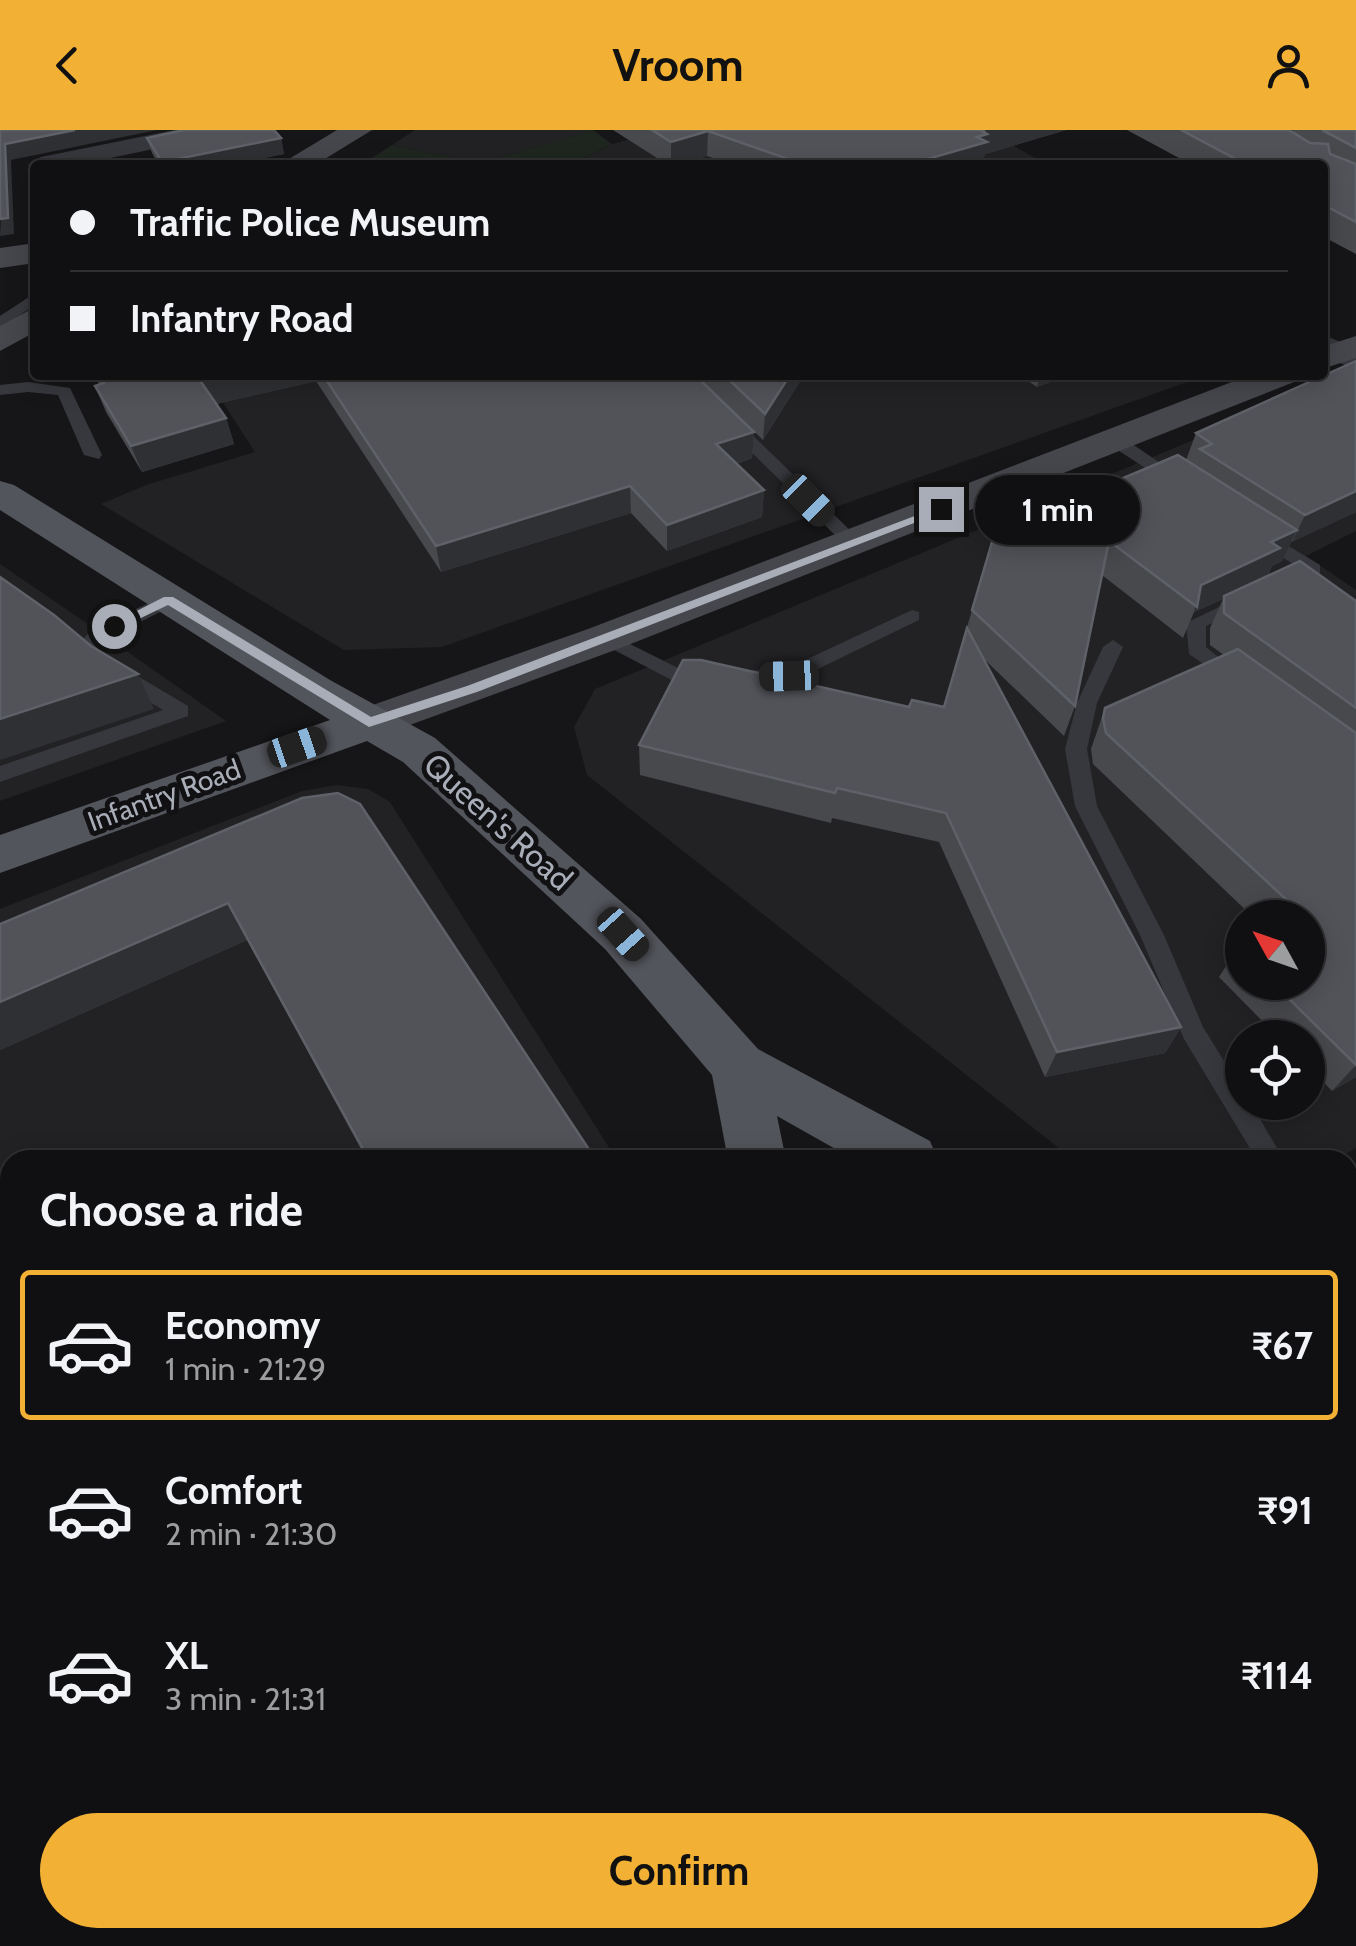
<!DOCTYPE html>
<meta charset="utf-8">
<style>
:root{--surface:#101012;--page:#1e1e20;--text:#f1f3f6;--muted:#9c9d9f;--line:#303032;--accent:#f2b134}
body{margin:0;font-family:Cabin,sans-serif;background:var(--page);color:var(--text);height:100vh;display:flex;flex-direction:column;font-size:38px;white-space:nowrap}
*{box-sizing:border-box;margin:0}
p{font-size:32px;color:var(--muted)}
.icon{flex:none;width:55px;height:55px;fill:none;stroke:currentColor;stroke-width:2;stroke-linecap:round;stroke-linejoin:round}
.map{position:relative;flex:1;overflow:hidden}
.details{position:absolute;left:0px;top:1020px;width:1358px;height:798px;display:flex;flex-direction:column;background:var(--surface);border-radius:30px 30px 0 0;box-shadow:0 5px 25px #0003,0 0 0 2px var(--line)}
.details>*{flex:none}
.top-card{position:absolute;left:30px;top:30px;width:1298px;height:220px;border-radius:10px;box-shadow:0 5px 25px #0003,0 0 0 2px var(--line);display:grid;align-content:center;height:220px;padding:0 40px;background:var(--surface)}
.needle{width:65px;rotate:310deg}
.controls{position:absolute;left:1225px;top:770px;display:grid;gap:20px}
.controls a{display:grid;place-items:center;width:100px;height:100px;border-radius:50%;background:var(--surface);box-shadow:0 5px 25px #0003,0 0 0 2px var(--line);font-size:50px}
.end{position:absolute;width:45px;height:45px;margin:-22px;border:12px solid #a8adb8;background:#111;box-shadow:0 0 0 5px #111}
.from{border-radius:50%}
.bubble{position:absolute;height:70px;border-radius:35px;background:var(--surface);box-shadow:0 5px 25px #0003,0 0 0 2px var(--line);font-size:32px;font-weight:700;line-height:70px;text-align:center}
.car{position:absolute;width:30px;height:60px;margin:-30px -15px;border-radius:12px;box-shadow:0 0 8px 2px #0007;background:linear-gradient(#222 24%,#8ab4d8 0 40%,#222 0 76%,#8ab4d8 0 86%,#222 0)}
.top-card b{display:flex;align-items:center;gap:35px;height:95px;font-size:38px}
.top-card b+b{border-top:2px solid var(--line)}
.top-card i{width:25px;height:25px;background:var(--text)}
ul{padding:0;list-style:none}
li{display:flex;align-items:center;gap:30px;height:150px;margin:0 20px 15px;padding:0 20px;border:5px solid transparent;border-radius:10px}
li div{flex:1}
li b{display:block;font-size:38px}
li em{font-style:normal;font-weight:700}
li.on{border-color:var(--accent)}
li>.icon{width:90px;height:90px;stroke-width:1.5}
h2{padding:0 40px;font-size:45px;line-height:120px}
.cta{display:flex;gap:20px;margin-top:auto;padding:20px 40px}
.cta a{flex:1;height:115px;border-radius:60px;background:var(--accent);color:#111;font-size:40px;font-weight:700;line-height:115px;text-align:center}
header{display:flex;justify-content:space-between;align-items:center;height:130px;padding:0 40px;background:var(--accent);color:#111;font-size:45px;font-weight:700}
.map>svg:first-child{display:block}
.built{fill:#222225;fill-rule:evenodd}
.green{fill:#1e261f}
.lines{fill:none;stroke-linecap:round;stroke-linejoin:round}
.lane{fill:#37383d;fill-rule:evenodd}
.street{fill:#37383d;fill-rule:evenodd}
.secondary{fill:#45474d;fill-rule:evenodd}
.primary{fill:#53555c;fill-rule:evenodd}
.wall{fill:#47494d}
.shaded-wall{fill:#2f3033}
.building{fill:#525359;stroke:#5f6168;stroke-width:2.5}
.route{fill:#a8adb8}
.labels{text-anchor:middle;stroke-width:10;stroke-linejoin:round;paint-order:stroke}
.far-street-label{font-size:28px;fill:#a8adb8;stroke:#111113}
.street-label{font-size:32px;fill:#a8adb8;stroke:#111113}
</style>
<header><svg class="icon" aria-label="back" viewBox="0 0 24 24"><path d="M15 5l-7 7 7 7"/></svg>Vroom<svg class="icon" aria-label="person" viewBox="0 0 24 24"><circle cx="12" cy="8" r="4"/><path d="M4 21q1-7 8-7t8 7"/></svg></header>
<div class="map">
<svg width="1356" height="1816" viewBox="0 0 1356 1816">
<rect width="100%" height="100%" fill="#161618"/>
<!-- built -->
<g class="built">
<path d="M 415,0 L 594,0 L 481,33 L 392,15 Z"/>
<path d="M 665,0 L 986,0 L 1047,35 L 571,35 L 612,14 Z"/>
<path d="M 205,245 L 1207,245 L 442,517 L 344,520 L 101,374 L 146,355 L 255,322 Z"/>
<path d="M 1345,247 L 1356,254 L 1356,401 L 1306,426 L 1356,460 L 1356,1018 L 1336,1030 L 1074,1030 L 587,645 L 574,597 L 595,559 ZM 1242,788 L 1308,788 L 1308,852 L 1242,852 ZM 1242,908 L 1308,908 L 1308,972 L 1242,972 Z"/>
<path d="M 0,434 L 101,503 L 226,591 L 0,671 Z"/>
<path d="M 337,655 L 368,659 L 390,672 L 617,1030 L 10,1030 L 10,1808 L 482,1808 L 480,1816 L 0,1816 L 0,779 L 302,661 Z"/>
</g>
<!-- green -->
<path class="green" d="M 593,0 L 612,14 L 571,35 L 361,35 L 392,15 L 481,33 Z"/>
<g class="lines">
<!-- lane -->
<g class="lane">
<path d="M 35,163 L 35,175 L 0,198 L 0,186 Z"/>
<path d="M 674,245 L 691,245 L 860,410 L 860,418 L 848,418 Z"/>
<path d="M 28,252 L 70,258 L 102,325 L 99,329 L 84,325 L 58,265 L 28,262 L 0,265 L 0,255 Z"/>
<path d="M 1110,307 L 1122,307 L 1188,352 L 1173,356 L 1110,315 Z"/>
<path d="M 1259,398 L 1320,435 L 1320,443 L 1287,458 L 1273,458 L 1273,450 L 1299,438 L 1253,408 L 1253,400 Z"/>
<path d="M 169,464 L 179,470 L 176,474 L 108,508 L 97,517 L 124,538 L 188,576 L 188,586 L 0,652 L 0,636 L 163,580 L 110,548 L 75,517 L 94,498 Z"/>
<path d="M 1244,465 L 1254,471 L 1251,475 L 1206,496 L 1206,517 L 1247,550 L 1237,557 L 1189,524 L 1186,493 Z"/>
<path d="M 912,480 L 919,482 L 919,490 L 789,553 L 685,557 L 593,509 L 603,503 L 610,504 L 688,543 L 786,539 Z"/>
<path d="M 1113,510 L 1123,517 L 1097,573 L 1087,619 L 1097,676 L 1164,805 L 1203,897 L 1242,960 L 1242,972 L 1250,972 L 1284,1030 L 1257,1030 L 1184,909 L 1140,805 L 1075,676 L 1065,619 L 1077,573 L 1103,517 Z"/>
</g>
<!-- street -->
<g class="street">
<path d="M 175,0 L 223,0 L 211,7 L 77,35 L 35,35 L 35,41 L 28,35 L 41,27 Z"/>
<path d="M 1322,204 L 1356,219 L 1356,240 L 1322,225 Z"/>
<path d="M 1356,1066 L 1356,1117 L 1348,1120 L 1348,1069 Z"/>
</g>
<!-- secondary -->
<g class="secondary">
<path d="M 337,0 L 372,0 L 315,35 L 279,35 Z"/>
<path d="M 35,113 L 35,133 L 0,138 L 0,118 Z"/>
<path d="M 35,177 L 35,202 L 0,221 L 0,196 Z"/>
<path d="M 1356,206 L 1356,228 L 1322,239 L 1322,217 Z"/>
<path d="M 1250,245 L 1300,245 L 1294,252 L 618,519 L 385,604 L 369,609 L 353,604 L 346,593 L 353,582 L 588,499 Z"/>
</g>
<!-- primary -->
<g class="primary">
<path d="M 0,351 L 14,355 L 330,550 L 435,608 L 641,789 L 758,919 L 930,1011 L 938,1030 L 855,1030 L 777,986 L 786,1030 L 728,1030 L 712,945 L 605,819 L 403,632 L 367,611 L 0,743 L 0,705 L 330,590 L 0,380 Z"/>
<path d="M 1348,1228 L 1356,1231 L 1356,1297 L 1348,1293 Z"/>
<path d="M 640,1808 L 800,1808 L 799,1816 L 639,1816 Z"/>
</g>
</g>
<!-- wall -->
<g class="wall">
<path d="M 613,0 L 1066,0 L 985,24 L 982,35 L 733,35 L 707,26 L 678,35 L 668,35 Z"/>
<path d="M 1127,0 L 1289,0 L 1292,2 L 1293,0 L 1356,0 L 1356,124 L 1322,106 L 1322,35 L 1192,35 Z"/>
<path d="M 147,8 L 281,8 L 284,24 L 229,35 L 159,35 L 152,23 Z"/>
<path d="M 94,245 L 695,245 L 754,302 L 752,328 L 736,334 L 764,360 L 762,387 L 667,421 L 631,383 L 441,442 L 316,251 L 216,274 L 226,288 L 234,314 L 142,342 L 106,282 L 95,256 L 99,254 Z"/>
<path d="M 696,245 L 804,245 L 763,310 Z"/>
<path d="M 1019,245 L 1069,245 L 1037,257 Z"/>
<path d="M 1196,303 L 1356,382 L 1291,412 L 1282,431 L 1272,436 L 1267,447 L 1356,471 L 1356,947 L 1332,961 L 1308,936 L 1308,908 L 1279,908 L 1219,847 L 1237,819 L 1242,816 L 1242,852 L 1308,852 L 1308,788 L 1254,788 L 1093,634 L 1091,619 L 1105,578 L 1224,525 L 1210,515 L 1210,498 L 1223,469 L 1194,482 L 1183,508 L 1102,445 L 1075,576 L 1064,606 L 984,529 L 1181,897 L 1165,923 L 1045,947 L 939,712 L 832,688 L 831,693 L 640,645 L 639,615 L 909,577 L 944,577 L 972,480 L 1186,330 Z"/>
<path d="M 302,668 L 596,1030 L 367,1030 L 247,810 L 0,920 Z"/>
</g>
<!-- shaded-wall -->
<g class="shaded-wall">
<path d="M 75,0 L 157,0 L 11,30 L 14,104 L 0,106 L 5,14 Z"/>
<path d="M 985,0 L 1066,0 L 985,24 L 982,35 L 917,35 L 917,32 L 977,7 Z"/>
<path d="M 708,1 L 707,26 L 678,35 L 671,35 L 671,12 Z"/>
<path d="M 281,8 L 284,24 L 229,35 L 163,35 L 162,32 Z"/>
<path d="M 219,245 L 314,245 L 316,251 L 208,276 L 199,249 Z"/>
<path d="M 790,245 L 804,245 L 763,310 L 765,284 Z"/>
<path d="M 1040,245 L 1069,245 L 1037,257 Z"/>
<path d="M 226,288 L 234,314 L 142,342 L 131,316 Z"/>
<path d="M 754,302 L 752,328 L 715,341 L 716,314 Z"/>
<path d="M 630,356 L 631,383 L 441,442 L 436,416 Z"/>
<path d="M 764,360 L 762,387 L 667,421 L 667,395 Z"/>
<path d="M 1356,361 L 1356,382 L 1292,412 L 1305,385 Z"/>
<path d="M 1297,400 L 1282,431 L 1272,436 L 1265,450 L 1194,482 L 1201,455 L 1271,412 Z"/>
<path d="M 138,544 L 154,579 L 0,630 L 0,589 Z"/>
<path d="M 228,773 L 247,810 L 0,920 L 0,872 Z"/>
<path d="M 1181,897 L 1165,923 L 1045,947 L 1057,922 Z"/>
<path d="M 1356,935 L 1356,947 L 1332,961 Z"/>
<path d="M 327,1808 L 351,1808 L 349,1816 L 325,1816 Z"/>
</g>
<!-- building -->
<g class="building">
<path d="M 0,0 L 75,0 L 5,14 L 8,88 L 0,89 Z"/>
<path d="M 184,0 L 274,0 L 281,8 L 162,32 L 147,8 Z"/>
<path d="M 652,0 L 985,0 L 982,1 L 987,4 L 977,7 L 987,12 L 917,32 L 921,35 L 805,35 L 708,1 L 671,12 Z"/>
<path d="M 1181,0 L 1289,0 L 1310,13 L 1328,14 L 1330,24 L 1356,34 L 1356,92 L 1322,74 L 1322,35 L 1247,35 Z"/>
<path d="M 1322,0 L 1356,0 L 1356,18 Z"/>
<path d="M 1356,231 L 1356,361 L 1305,385 L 1200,319 L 1212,314 L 1196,303 Z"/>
<path d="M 99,245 L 219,245 L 199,249 L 226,288 L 131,316 L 95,256 L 104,253 Z"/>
<path d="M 323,245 L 695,245 L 754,302 L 716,314 L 764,360 L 667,395 L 630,356 L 436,416 Z"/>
<path d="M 724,245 L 790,245 L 765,284 Z"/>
<path d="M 1178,325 L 1297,400 L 1271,412 L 1280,418 L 1201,455 L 1197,477 L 1109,411 L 1075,576 L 972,480 L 995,402 Z"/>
<path d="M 1300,431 L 1356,471 L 1356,578 L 1224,483 L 1224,466 Z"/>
<path d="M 0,447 L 54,485 L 91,516 L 138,544 L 0,589 Z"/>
<path d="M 967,498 L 1181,897 L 1057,922 L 946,683 L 837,658 L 835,663 L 639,615 L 683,530 L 701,530 L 909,577 L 912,570 L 944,577 Z"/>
<path d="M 1238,519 L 1356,603 L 1356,935 L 1272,852 L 1308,852 L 1308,788 L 1296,788 L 1302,784 L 1106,603 L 1103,588 L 1105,578 Z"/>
<path d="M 338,663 L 360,674 L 596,1030 L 369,1030 L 228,773 L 0,872 L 0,794 L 302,668 Z"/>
<path d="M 10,1110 L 10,1808 L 327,1808 L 325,1816 L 0,1816 L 0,1115 Z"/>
<path d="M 484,1808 L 581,1808 L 579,1816 L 482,1816 Z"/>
<path d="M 804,1808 L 939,1808 L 944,1816 L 807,1816 L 807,1812 Z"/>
</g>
<!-- route -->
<path class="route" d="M 941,376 L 945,381 L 477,562 L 369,597 L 168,475 L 118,499 L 107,496 L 164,467 L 173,467 L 371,587 L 467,556 Z"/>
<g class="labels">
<!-- far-street labels -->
<g class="far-street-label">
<text transform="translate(164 665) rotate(-20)" y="10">Infantry Road</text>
</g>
<!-- street labels -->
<g class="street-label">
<text transform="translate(498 692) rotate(42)" y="11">Queen's Road</text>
</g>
</g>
</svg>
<div class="controls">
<a><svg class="needle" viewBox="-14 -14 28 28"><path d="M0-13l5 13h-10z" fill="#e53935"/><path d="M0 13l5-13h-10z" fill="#9c9d9f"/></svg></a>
<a><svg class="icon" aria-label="locate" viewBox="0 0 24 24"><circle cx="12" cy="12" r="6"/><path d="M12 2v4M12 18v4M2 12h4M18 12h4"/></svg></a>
</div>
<i class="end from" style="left:114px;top:496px"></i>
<i class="end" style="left:941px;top:379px"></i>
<div class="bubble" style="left:975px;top:345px;width:165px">1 min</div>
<i class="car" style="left:808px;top:370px;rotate:135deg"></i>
<i class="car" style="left:789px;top:546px;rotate:268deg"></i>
<i class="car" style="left:297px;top:617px;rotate:71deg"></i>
<i class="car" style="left:623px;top:804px;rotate:138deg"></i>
<div class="top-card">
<b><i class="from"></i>Traffic Police Museum</b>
<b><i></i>Infantry Road</b>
</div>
<section class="details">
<h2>Choose a ride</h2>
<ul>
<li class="on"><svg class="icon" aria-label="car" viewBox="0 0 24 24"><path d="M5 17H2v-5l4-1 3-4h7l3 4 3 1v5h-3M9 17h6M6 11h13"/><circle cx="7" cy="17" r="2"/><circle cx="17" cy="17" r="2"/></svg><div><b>Economy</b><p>1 min · 21:29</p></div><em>₹67</em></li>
<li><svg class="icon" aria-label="car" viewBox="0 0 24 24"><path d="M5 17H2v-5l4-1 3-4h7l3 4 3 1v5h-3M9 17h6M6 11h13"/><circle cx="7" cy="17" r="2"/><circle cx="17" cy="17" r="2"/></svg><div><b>Comfort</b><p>2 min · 21:30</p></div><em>₹91</em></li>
<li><svg class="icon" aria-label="car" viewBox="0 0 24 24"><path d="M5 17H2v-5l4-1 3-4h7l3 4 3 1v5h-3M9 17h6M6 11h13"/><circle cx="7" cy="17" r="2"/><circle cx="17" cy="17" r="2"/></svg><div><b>XL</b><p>3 min · 21:31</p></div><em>₹114</em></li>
</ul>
<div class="cta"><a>Confirm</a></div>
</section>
</div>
